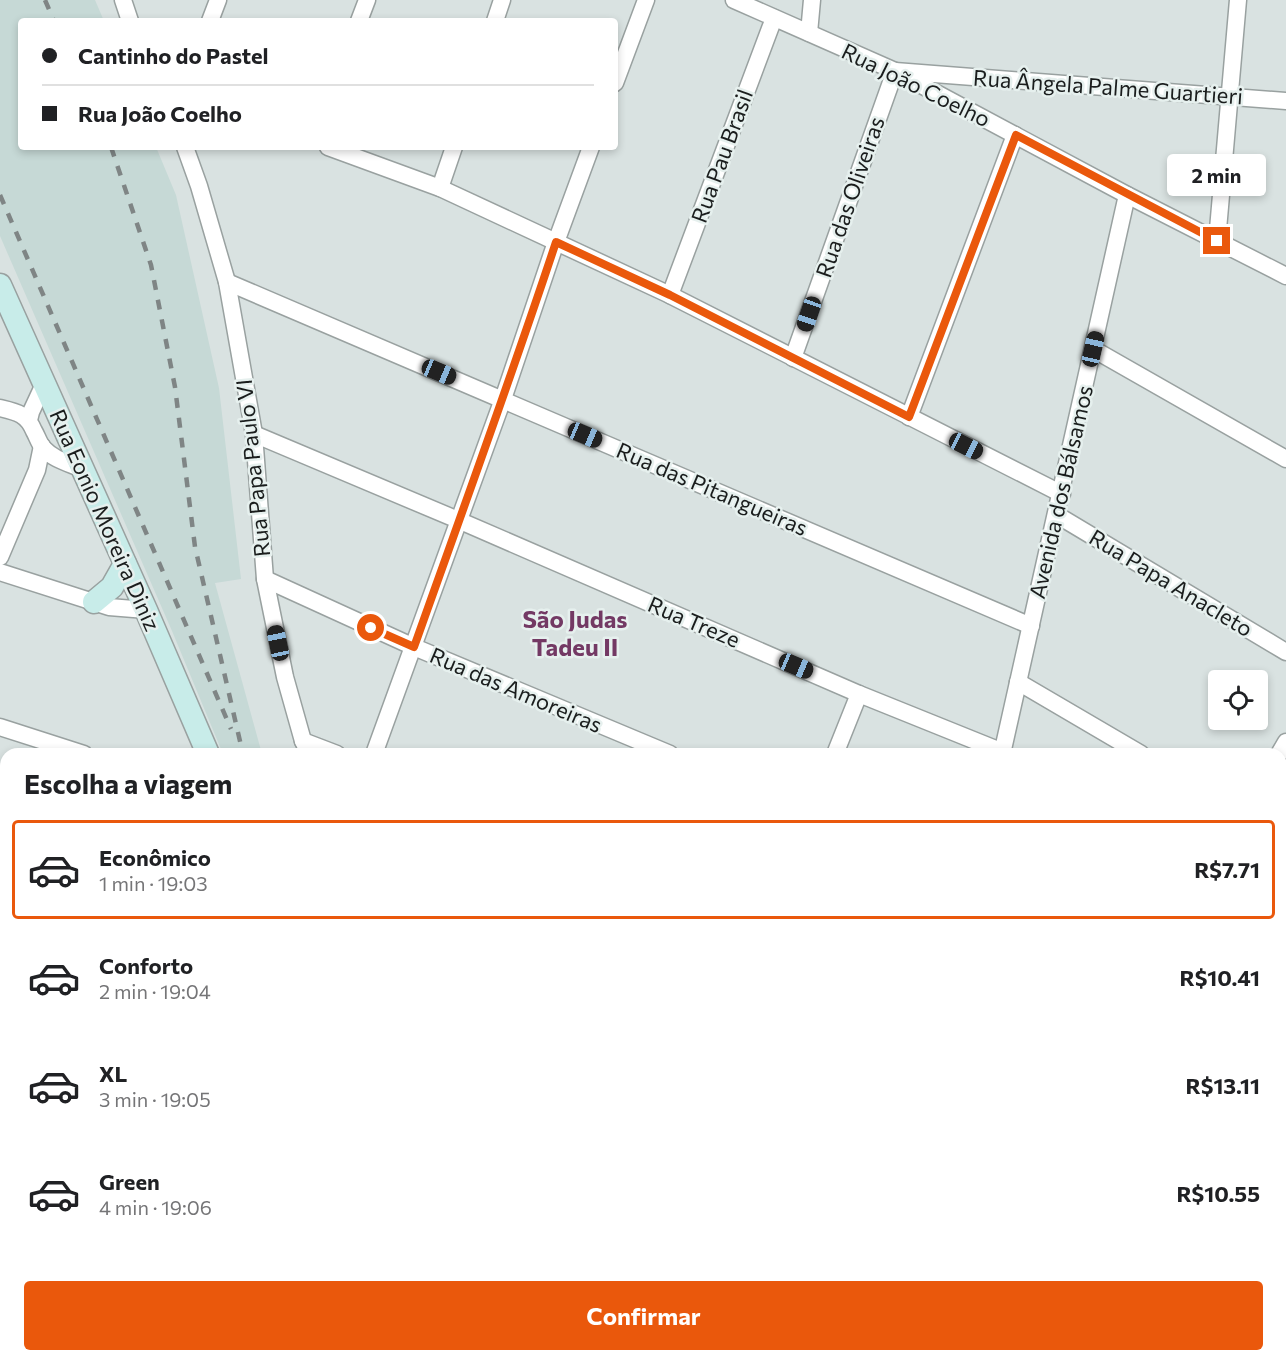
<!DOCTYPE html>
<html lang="pt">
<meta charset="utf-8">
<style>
:root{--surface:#fff;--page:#f6f6f6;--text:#202124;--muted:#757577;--line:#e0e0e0;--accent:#ea580c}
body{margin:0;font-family:Commissioner,sans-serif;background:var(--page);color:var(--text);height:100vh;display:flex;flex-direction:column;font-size:22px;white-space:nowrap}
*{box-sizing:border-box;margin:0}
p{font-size:20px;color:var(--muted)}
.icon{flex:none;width:33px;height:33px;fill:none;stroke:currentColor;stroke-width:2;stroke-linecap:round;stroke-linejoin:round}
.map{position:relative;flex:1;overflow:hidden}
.panel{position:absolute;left:0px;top:748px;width:1287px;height:614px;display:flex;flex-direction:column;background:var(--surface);border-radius:18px 18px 0 0;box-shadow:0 3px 9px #0003}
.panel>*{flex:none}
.guide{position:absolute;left:18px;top:18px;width:600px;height:132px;border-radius:6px;box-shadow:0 3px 9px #0003;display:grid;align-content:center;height:132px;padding:0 24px;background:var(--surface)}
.tools{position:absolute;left:1208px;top:670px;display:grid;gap:12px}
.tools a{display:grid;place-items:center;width:60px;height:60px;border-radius:6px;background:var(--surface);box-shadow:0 3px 9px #0003;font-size:30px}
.end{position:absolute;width:27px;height:27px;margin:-14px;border:8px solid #ea580c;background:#fff;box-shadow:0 0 0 3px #fff}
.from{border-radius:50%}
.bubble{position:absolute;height:42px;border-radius:6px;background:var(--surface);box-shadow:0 3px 9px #0003;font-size:20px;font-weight:700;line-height:42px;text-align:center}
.car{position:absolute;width:18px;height:36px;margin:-18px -9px;border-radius:8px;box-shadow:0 0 4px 2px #0007;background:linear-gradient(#222 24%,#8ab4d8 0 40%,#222 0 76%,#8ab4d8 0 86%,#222 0)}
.guide b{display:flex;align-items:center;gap:21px;height:57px;font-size:22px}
.guide b+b{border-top:2px solid var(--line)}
.guide i{width:15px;height:15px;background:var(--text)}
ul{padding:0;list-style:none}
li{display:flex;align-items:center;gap:18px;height:99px;margin:0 12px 9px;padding:0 12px;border:3px solid transparent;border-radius:6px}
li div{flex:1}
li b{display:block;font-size:22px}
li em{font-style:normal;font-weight:700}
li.active{border-color:var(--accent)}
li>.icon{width:54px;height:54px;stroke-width:1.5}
h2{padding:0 24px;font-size:27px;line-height:72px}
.cta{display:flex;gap:12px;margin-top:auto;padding:12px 24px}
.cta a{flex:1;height:69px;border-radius:6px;background:var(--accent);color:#fff;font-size:24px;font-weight:700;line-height:69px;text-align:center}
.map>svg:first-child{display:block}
.built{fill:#c6d9d6}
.forest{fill:url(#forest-firs)}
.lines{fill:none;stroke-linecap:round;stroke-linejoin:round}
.stream{stroke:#34c1b7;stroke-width:5}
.street-casing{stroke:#99a1a0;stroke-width:19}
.secondary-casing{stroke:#99a1a0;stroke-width:25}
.street{stroke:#fff;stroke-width:16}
.secondary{stroke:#c8ece9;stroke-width:22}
.rail{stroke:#7f8585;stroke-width:4.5;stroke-dasharray:10 10;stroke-linecap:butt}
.route{stroke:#ea580c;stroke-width:8}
.labels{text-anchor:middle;stroke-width:5;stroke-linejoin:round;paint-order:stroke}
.street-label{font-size:22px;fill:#1a1d1d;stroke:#e6f0ee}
.neighbourhood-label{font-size:24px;font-weight:bold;fill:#733964;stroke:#e6f0ee}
</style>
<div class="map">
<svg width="1286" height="1361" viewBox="0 0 1286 1361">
<defs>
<pattern id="forest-firs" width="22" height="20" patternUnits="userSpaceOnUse" patternTransform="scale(1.5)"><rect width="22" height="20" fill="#1db4aa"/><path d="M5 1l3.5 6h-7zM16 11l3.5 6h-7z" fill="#19928a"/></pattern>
</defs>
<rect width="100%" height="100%" fill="#d9e2e1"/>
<!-- built -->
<path class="built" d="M 0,0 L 95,0 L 104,21 L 21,21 L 21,147 L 156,147 L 176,195 L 219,388 L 241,579 L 215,583 L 262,754 L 223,754 L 172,631 L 0,236 Z"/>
<!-- forest -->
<path class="forest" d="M 8,1356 L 126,1356 L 130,1361 L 11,1361 Z"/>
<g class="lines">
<!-- stream -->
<g class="stream">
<path d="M 0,1324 L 6,1328"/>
<path d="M 59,1356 L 66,1361"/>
</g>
<!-- street casing -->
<g class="street-casing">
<g id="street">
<path d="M 123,0 L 130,21"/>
<path d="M 734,0 L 895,71 L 1127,195 L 1286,276"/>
<path d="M 210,21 L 218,0"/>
<path d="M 359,21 L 367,0"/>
<path d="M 495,21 L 502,0"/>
<path d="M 809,33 L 812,0"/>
<path d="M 615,83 L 646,0"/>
<path d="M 185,147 L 199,186 L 227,282 L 254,434 L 265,579 L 285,677 L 303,741 L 309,754"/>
<path d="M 328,147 L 440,188 L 670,295 L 1062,494"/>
<path d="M 440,188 L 454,147"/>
<path d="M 1217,241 L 1238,0"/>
<path d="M 227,282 L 1031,626"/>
<path d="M 670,295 L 774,18"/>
<path d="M 1093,349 L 1286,459"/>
<path d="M 793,358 L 895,71 L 1286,101"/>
<path d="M 0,408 C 17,412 27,414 34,431 C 37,436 39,443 43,448 C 53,459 68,463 82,469"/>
<path d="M 909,417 L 1015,135"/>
<path d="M 29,420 L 31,412 L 44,384"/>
<path d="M 254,434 L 458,520 L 859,694 L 1003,752"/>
<path d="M 1057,515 L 1286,652"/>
<path d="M 0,557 L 37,470 L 42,446"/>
<path d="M 0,572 L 109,607 L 146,610"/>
<path d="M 265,579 L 414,647 L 670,754"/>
<path d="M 1018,682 L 1141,754"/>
<path d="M 0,727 L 84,754"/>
<path d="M 303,741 L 337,754"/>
<path d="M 374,754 L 503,399 L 556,242 L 591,147"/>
<path d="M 835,754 L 859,694"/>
<path d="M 1002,754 L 1127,195"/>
<path d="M 1279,754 L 1286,742"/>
<path d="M 1281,838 L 1286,841"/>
<path d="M 0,884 L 6,886"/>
<path d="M 0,1038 L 6,1040"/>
<path d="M 1281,1084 L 1286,1075"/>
<path d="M 0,1192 L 6,1194"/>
<path d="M 1281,1212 L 1286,1215"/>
<path d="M 257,1356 L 260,1361"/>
<path d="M 844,1356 L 849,1358"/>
<path d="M 352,1361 L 352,1356"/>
<path d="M 458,1361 L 460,1356"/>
<path d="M 606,1361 L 608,1356"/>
<path d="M 750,1361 L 752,1356"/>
<path d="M 1203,1361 L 1203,1356"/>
</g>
</g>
<!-- secondary casing -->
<g class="secondary-casing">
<g id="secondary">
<path d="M 0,285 L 146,610 L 208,754"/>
<path d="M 94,602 L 112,587 L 125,564"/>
<path d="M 423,1356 L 427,1361"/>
</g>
</g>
<!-- street -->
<use href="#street" class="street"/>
<!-- secondary -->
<use href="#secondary" class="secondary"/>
<!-- rail -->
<g class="rail">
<path d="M 45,0 L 54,21"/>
<path d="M 111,147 L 151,265 L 175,387 L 195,547 L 243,754"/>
<path d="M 0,195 L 231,729"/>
<path d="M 405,1356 L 405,1361"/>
</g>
</g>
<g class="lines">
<!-- route -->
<path class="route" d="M 371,628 L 414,647 C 462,512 511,378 556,242 L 670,295 L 909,417 L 1016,135 L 1217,241"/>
</g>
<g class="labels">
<!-- street labels -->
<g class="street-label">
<text transform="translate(916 85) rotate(26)" y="8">Rua João Coelho</text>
<text transform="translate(1108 87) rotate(4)" y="8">Rua Ângela Palme Guartieri</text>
<text transform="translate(722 156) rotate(-70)" y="8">Rua Pau Brasil</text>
<text transform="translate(850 197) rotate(-71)" y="8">Rua das Oliveiras</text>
<text transform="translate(253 468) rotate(-96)" y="8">Rua Papa Paulo VI</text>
<text transform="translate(712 489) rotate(23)" y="8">Rua das Pitangueiras</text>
<text transform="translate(1061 492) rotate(-77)" y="8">Avenida dos Bálsamos</text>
<text transform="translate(105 520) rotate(66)" y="8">Rua Eonio Moreira Diniz</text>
<text transform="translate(1171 583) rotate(31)" y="8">Rua Papa Anacleto</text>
<text transform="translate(694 622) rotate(23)" y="8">Rua Treze</text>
<text transform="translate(516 690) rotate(23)" y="8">Rua das Amoreiras</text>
</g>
<!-- neighbourhood labels -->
<g class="neighbourhood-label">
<text x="575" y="628">São Judas<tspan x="575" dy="28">Tadeu II</tspan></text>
</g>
</g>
</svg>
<div class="tools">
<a><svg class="icon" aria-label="locate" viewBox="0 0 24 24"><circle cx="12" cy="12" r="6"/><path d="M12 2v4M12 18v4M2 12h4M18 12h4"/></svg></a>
</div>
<i class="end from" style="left:371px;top:628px"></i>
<i class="end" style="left:1217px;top:241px"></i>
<div class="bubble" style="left:1167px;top:154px;width:99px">2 min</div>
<i class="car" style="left:809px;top:314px;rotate:199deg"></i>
<i class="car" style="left:1093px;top:349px;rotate:13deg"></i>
<i class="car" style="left:439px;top:372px;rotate:113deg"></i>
<i class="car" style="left:585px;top:435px;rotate:113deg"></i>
<i class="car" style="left:966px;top:446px;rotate:117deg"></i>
<i class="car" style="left:278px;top:643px;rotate:348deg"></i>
<i class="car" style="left:796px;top:666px;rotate:113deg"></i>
<div class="guide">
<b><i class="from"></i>Cantinho do Pastel</b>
<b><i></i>Rua João Coelho</b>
</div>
<section class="panel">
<h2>Escolha a viagem</h2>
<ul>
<li class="active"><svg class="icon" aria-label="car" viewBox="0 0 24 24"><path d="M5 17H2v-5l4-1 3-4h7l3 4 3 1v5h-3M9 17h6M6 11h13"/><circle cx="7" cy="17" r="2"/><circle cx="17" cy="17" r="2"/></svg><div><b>Econômico</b><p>1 min · 19:03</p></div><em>R$7.71</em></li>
<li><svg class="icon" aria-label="car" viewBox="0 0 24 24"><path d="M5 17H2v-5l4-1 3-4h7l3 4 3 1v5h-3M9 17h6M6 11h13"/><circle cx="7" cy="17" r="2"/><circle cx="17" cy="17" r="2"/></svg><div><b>Conforto</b><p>2 min · 19:04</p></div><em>R$10.41</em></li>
<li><svg class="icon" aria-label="car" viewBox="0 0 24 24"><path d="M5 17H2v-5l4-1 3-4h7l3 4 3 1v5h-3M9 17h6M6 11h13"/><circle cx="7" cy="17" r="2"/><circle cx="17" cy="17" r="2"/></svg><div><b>XL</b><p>3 min · 19:05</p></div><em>R$13.11</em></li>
<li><svg class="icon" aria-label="car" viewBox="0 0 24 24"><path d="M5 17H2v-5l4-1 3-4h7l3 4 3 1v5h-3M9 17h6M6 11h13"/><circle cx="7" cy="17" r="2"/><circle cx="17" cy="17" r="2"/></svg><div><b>Green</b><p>4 min · 19:06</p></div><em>R$10.55</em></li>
</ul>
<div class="cta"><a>Confirmar</a></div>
</section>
</div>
